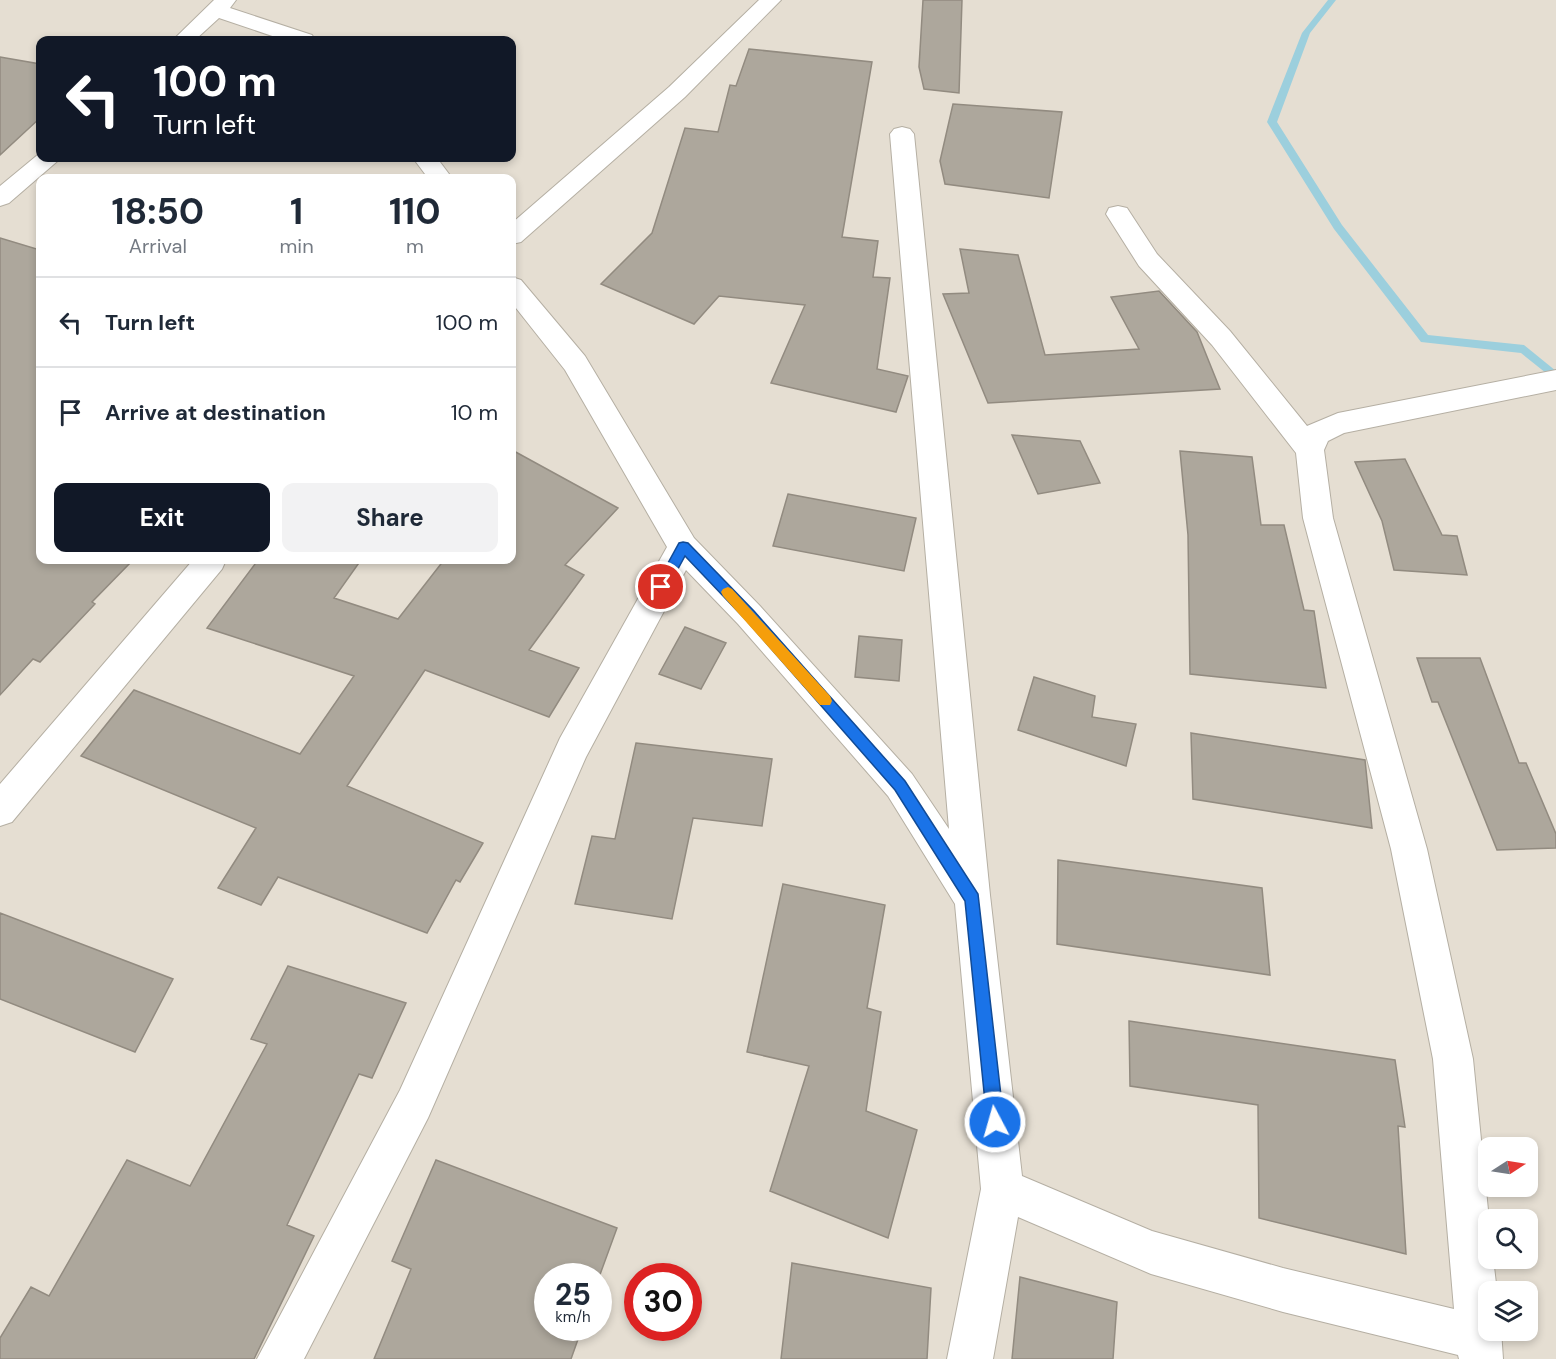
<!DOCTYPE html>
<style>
:root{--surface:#fff;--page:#f2f2f3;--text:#1f2937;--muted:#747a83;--line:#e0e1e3;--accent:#111827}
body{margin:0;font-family:"DM Sans",sans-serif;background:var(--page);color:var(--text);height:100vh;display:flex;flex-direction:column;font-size:22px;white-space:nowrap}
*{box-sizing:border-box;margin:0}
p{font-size:20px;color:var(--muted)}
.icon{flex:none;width:33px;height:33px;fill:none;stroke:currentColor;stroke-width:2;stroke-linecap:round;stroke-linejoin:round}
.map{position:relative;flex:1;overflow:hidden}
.drawer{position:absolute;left:36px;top:174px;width:480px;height:390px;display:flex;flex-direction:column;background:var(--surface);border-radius:12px;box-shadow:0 3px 9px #0003}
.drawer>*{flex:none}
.hud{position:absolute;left:36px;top:36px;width:480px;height:126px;border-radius:12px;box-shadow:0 3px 9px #0003;background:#111827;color:#fff;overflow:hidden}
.needle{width:39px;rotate:78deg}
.buttons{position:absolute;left:1478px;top:1137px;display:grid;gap:12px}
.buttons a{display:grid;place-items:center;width:60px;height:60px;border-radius:12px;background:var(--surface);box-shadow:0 3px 9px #0003;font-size:30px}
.speed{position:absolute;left:534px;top:1263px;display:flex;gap:12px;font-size:30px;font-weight:700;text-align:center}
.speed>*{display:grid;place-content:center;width:78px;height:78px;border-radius:50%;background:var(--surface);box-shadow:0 3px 9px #0003;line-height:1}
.speed small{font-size:15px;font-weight:400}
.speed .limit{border:9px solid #d22;background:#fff;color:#111}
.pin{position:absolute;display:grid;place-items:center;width:51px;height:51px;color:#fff;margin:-26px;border:3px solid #fff;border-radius:50%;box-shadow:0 2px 6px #0007}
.me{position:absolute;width:66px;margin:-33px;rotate:354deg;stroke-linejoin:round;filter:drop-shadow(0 0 4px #0008)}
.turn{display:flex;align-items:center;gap:21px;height:126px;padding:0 18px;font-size:27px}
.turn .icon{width:78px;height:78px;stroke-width:2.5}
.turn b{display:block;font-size:42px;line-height:51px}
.eta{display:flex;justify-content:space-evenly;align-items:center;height:102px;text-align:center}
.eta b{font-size:36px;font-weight:700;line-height:42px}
.action{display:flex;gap:12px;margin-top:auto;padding:12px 18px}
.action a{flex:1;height:69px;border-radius:12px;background:var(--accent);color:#fff;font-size:24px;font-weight:700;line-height:69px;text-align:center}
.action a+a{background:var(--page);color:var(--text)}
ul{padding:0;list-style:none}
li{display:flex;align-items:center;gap:18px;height:90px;padding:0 18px;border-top:2px solid var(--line)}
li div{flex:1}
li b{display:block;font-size:22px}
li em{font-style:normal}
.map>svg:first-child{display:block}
</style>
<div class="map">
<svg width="1556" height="1359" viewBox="0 0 1556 1359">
<rect width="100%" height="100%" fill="#e5ded2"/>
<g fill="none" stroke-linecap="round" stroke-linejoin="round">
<path fill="#9ccfdd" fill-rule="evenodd" d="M1328,0H1336L1310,33L1277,122L1342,225L1428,335L1524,345L1556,371V381L1521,353L1421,342L1334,229L1267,122L1302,33Z"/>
</g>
<path fill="#ada79c" stroke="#928b80" stroke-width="1.5" d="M923,0H962L959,93L924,89L919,67Z
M749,49L872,62L842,237L878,241L873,277L890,278L877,369L908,376L896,412L771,383L805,305L719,296L694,324L601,284L652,233L685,128L718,132L730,85L736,86Z
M0,57L40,64V118L0,155Z
M953,104L1062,112L1049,198L945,184L940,161Z
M0,238L40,250V560H133L92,602L95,604L40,662L33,659L0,695Z
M960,249L1018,255L1045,355L1139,349L1111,297L1159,291L1197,332L1220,389L988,403L943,294L969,293Z
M1012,435L1080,441L1100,483L1038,494Z
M512,450L618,508L565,565L584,575L529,650L579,668L549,717L425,670L347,786L483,843L460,882L456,880L427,933L278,877L261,905L218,888L256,828L81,756L134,690L300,754L354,676L207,628L258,560H361L334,598L398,619L444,560H512Z
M1180,451L1252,457L1261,525H1284L1304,610L1314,611L1326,688L1190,674L1188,535Z
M1405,459L1442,535L1457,536L1467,575L1394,570L1382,521L1355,462Z
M788,494L916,518L904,571L773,546Z
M685,627L726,643L701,689L659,674Z
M859,636L902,640L899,681L855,677Z
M1417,658H1480L1519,763H1526L1556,834V848L1497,850L1438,702H1432Z
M1034,677L1095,696L1092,717L1136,724L1126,766L1018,730Z
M1191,733L1365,760L1372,828L1193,799Z
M636,743L772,759L762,826L693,818L672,919L575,904L592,836L615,839Z
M1058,860L1262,888L1270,975L1057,944Z
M783,884L885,905L867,1008L881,1012L866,1111L917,1130L888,1238L770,1191L809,1066L747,1052Z
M0,913L173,979L135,1052L0,999Z
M288,966L406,1003L372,1078L359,1074L287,1225L314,1236L254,1359H0V1338L31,1287L49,1296L127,1160L190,1186L267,1044L251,1039Z
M1129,1021L1395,1060L1405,1127L1398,1126L1406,1254L1259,1218L1258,1105L1130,1086Z
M436,1160L617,1228L598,1280V1276H548V1328H582L571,1359H374L411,1269L392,1261Z
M792,1263L931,1288L927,1359H781Z
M1020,1277L1117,1302L1113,1359H1012Z"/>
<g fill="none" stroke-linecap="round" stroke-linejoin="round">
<g stroke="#b5afa3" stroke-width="2">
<path id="minor" d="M214,0H236L230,8L312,35L315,40H284L219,18L195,40H173Z
M759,0H781L685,97L521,242L512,244V223L669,87Z
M902,127L910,129L914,134L990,895L1022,1176L1152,1231L1283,1268L1454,1309L1433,1059L1391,849L1303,518L1296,453L1212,345L1139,266L1106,214L1109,208L1118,206L1127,208L1157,254L1230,331L1307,426L1338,413L1556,370V390L1344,433L1328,441L1324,450L1333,518L1427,849L1473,1059L1489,1220L1488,1258H1493L1497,1292H1488V1330H1501L1503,1359H1459L1458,1355L1283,1312L1151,1274L1018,1217L993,1359H947L981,1189L955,904L888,796L738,624L686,570L586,757L428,1118L304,1359H257L400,1090L560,738L667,547L565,370L512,303V277L521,280L585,356L694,538L760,606L912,774L949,829L890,134L894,129Z
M40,153V158H61L9,203L0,206V186Z
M413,158H437L452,178H428Z
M193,560H226L222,569L12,822L0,826V784Z"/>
</g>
<use href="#minor" fill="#fff" fill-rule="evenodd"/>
</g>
<path fill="#1a73e8" stroke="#114b97" stroke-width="1.5" d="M683,542L688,543L754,611L905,781L978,894L1004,1122L1001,1128L995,1130L989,1128L987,1122L965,901L895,790L745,619L685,556L666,591H657L655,587L657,583L679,543Z"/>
<path fill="#f59e0b" d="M728,587L732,589L830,696L832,701L830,705H820L723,596L721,592L723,589Z"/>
</svg>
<div class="buttons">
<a><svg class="needle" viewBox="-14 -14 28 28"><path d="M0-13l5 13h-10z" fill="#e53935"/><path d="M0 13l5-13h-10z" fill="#747a83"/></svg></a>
<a><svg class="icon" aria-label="search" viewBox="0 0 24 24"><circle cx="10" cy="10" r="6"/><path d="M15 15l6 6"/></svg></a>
<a><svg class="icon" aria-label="layers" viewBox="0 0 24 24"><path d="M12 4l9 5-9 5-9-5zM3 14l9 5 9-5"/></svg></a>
</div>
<div class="speed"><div>25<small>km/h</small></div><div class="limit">30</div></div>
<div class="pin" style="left:661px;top:587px;background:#d93025"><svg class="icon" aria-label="arrive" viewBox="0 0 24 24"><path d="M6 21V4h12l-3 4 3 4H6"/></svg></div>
<svg class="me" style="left:995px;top:1122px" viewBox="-20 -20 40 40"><circle r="17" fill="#1a73e8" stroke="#fff" stroke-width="3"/><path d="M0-11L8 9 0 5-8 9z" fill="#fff"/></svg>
<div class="hud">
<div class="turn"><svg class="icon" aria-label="left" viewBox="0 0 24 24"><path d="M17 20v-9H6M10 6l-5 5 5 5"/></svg><div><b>100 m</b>Turn left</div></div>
</div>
<section class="drawer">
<div class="eta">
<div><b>18:50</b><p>Arrival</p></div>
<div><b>1</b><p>min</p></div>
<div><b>110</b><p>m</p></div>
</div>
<ul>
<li><svg class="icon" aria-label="left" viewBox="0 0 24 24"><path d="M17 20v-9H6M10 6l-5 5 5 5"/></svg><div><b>Turn left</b></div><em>100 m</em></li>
<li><svg class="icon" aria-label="arrive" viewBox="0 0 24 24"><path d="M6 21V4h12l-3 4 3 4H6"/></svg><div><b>Arrive at destination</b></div><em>10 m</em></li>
</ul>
<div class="action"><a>Exit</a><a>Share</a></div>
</section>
</div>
